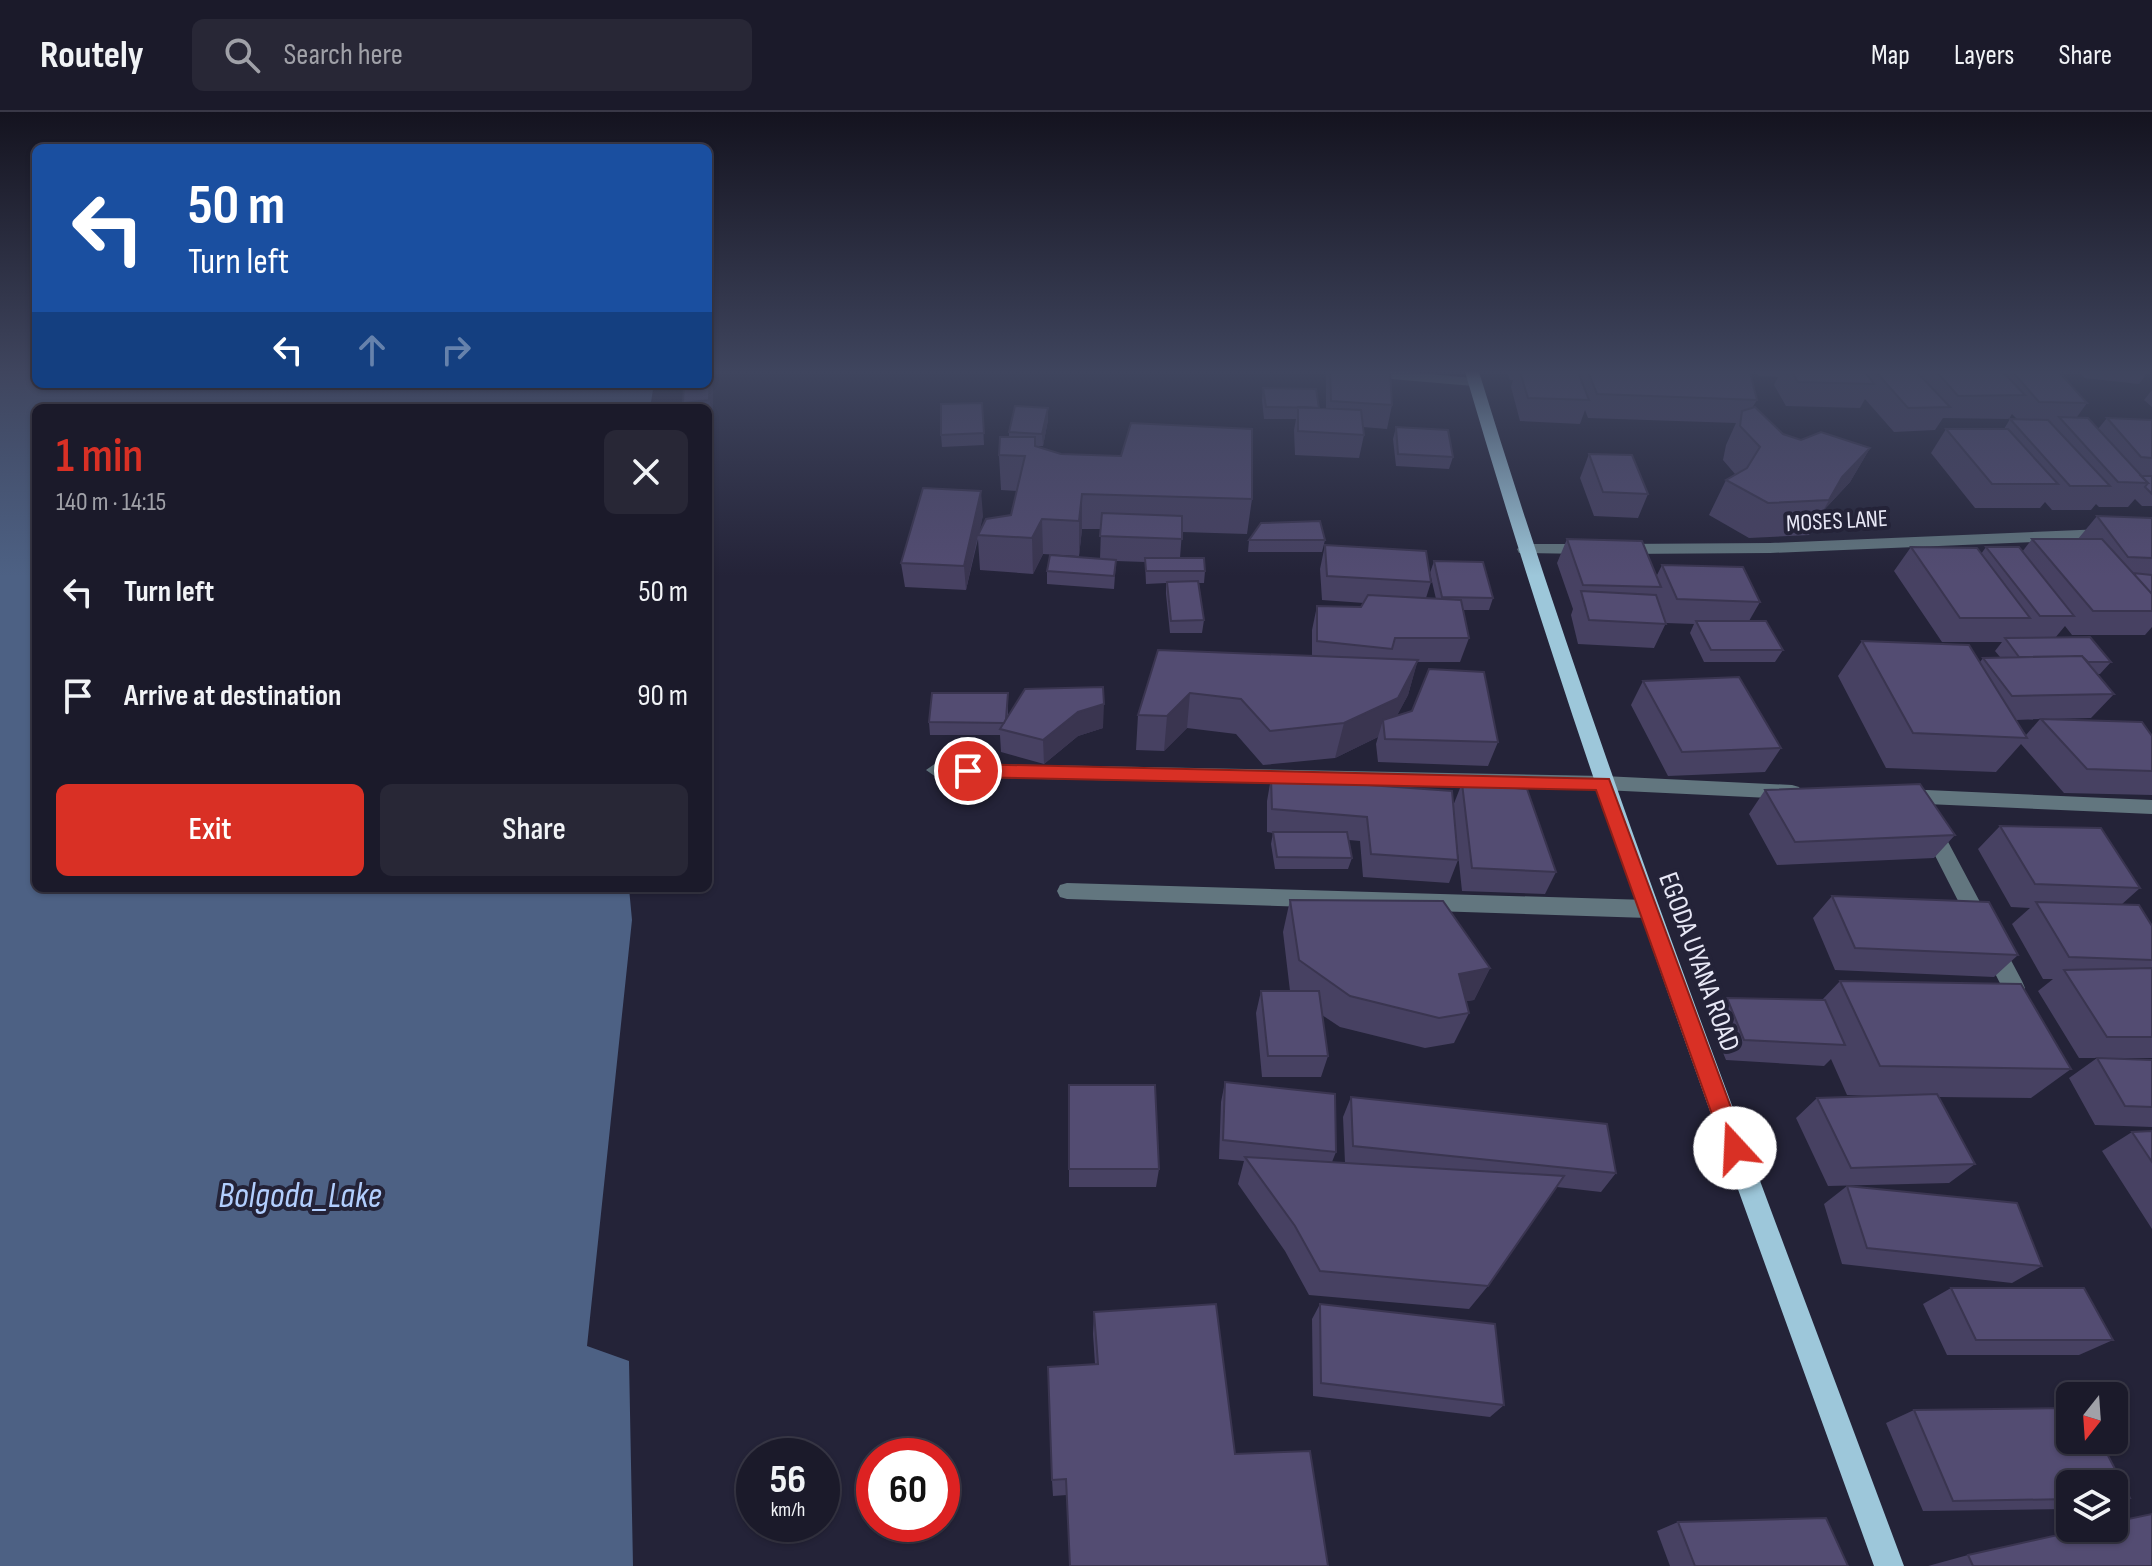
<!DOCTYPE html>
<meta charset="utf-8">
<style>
:root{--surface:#1b1a2a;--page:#282736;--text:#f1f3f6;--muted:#a0a1a8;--line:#393847;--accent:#d93025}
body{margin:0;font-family:"Sofia Sans Condensed",sans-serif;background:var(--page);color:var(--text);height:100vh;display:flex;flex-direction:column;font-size:30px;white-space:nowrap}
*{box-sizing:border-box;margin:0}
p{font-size:26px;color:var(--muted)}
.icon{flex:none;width:44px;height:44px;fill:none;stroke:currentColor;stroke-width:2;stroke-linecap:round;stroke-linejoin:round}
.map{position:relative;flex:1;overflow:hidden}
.drawer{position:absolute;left:32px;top:292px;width:680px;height:488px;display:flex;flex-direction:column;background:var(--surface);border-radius:12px;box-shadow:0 2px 6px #0004,0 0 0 2px var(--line)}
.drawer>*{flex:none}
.guide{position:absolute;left:32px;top:32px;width:680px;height:244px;border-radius:12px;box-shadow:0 2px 6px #0004,0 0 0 2px var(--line);background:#1a4fa0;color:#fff;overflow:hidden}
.needle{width:52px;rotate:197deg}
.fabs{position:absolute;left:2056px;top:1270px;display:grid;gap:16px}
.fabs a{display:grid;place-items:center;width:72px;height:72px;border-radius:12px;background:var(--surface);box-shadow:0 2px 6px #0004,0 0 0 2px var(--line);font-size:40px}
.speed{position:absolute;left:736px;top:1326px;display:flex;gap:16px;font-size:40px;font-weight:700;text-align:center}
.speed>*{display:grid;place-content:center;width:104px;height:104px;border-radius:50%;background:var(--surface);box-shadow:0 2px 6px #0004,0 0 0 2px var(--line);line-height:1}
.speed small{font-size:20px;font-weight:400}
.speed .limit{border:12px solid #d22;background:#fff;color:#111}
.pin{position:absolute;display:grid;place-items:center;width:68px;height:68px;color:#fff;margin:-34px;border:4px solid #fff;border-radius:50%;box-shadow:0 2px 8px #0007}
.me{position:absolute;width:88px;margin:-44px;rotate:340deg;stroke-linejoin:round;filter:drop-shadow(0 0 6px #0008)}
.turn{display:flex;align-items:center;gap:28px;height:168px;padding:0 24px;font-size:36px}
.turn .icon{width:104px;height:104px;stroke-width:2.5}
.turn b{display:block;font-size:56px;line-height:68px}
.lanes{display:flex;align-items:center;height:76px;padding:0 24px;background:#0003;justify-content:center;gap:40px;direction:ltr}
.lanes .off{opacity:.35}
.round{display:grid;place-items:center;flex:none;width:84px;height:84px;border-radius:12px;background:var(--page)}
.headline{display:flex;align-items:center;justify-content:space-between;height:136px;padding:0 24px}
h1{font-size:48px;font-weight:600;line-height:60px;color:var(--accent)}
.primary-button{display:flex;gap:16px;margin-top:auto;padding:16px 24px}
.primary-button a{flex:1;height:92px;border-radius:12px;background:var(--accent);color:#fff;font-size:32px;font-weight:600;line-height:92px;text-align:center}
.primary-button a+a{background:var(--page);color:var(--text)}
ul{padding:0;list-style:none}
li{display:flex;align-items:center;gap:24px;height:104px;padding:0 24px}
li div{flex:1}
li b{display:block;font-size:30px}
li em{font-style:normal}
header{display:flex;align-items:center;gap:48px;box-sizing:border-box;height:112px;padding:0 40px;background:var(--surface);border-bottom:2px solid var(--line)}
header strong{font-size:38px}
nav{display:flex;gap:44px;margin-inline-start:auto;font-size:28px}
.search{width:560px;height:72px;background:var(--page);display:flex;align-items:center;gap:20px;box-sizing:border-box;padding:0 28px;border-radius:12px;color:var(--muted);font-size:30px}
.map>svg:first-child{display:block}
</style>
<header>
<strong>Routely</strong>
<div class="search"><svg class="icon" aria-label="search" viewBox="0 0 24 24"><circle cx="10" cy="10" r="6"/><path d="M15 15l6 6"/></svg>Search here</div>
<nav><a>Map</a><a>Layers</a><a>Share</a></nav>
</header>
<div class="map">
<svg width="2152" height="1454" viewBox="0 0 2152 1454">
<rect width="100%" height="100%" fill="#242338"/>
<path fill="#4d6184" d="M0,260H36V272H654L650,296H36V776H629L632,808L587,1234L629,1249L633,1454H0Z"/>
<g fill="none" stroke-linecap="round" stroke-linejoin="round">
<path fill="#62767f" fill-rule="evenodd" d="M1349,260H1407L1473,266L1480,270L1473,274L1356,264Z
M2152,415V425L1770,441L1620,442L1612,437L1620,432L1770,431Z
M1525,432H1588L1596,437L1588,442L1519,441L1517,437Z
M936,651L1603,664L1792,673L1799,675L1802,680L1799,685L1792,687L1603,678L936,665L926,658Z
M1904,677L2152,688V702L1904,691L1897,689L1894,684L1897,679Z
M1931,708L1938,711L2022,869L2025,876L2022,883L2014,885L2006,883L1921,716L1924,711Z
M1067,771L1648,788L1655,791L1658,797L1655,803L1648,806L1067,787L1060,785L1057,779L1060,773Z"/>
<path fill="#9dc7da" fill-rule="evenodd" d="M1465,260H1479C1603,664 1757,1058 1904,1454H1874C1732,1058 1583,664 1465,260Z"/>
</g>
<path fill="#474162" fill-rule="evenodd" d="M1326,260H1390L1392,293L1387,317L1363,315L1364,323L1359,346L1295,343L1294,318L1296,307H1264L1262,288L1263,276L1319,296H1326Z
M1507,260H1750L1757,288L1752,296L1783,322L1801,328L1870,336L1850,370L1823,399L1809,423L1749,426L1709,403L1726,368L1735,362L1723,348L1726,333L1736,311L1588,306L1585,298L1580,312L1520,309L1511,275L1513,268H1510Z
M1756,260H2059L2087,291L2077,305L2098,317L2107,306L2152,308V394H2142L2135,387L2128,395H2099L2096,392L2091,398H2052L2045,390L2040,396H1975L1931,341L1946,317H2004L2010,307H2017L2012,302L2009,307L1943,306L1935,318L1894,320L1865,287L1860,296L1786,294L1774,273L1778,265L1758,264Z
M2081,260H2148L2139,272L2084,266Z
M713,276V300L708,301V296H685L683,291Z
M2152,278V295L2144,288Z
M982,291L984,333L942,335L941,323Z
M1048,308L1043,334H1035L1061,342L1252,387L1247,422L1182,420L1180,446L1205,459L1204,471H1199L1204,508L1202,521H1170L1166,482V471L1146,472L1145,450L1116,449L1114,477L1047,472V459L1100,447L1101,417H1082L1079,444L1043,442L1033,462L980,458L978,427L966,478L905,475L901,451L983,403L979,420L1011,403L1017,379L1001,378L999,343L1009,325V320Z
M1396,315L1453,345L1449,357L1396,354L1393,327Z
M1589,342L1648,382L1638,406L1594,404L1580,366Z
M2097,404L2152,406V515L2145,523H2072L2065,514L2055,526L2111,550L2100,562H2097L2114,582L2091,606L2051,607L2152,624V683L2064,681L2021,632L1996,660L1886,656L1838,564L1862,529L1980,550L1983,546L2000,545L1995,539L2002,530H1942L1894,459L1911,435L1981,442L1986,435L2022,440L2032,427H2078ZM2040,607L2026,623L2016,608Z
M1567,427L1656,465L1662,453L1760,490L1749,509L1783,538L1775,550H1704L1690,521L1694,512L1666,511L1654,536L1578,532L1571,503L1573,497L1557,451Z
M1249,428H1325L1322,440H1248Z
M1325,433L1431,470L1426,486L1436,487L1430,461L1434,449L1493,486L1489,498H1463L1469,526L1460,550H1417L1408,583L1397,603L1498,630L1488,654L1378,650L1376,632L1378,625L1335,646L1263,653L1236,622L1187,616L1164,639L1136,638L1138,603L1158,538L1312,544V518L1317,494L1361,495L1364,491L1322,488L1320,457Z
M1643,569L1781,636L1765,660L1668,664L1631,593Z
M1008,593V604L1103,616L1078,624L1044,652L1001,640L1000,623H930L929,610Z
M1271,666L1452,679L1458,748L1449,771L1363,765L1360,729L1349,728L1352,746L1348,757H1275L1271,732L1273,721L1267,720V689Z
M1462,671L1556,760L1545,782L1462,779L1453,694Z
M1765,678L1955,723L1934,746L1777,753L1749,702Z
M2000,714L2140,776L2121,793L2152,814V946H2079L2038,879L2053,867H2043L2012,812L2030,796L2011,795L1978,737Z
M1832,784L2018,843L1994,865L1835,858L1813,806Z
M1290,788L1490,856L1474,888L1466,889L1469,901L1454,931L1425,936L1340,915L1322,903L1328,944L1321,965H1262L1256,901L1261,879H1290L1283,820Z
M1840,869L2071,957L2031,986L1939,985L1975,1052L1949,1071L1828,1074L1796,1006L1817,986L1872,984L1847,983L1831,947L1824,954L1726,948L1709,907L1727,886L1822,888Z
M2097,946L2152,948V1015L2095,1013L2069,966Z
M1225,970L1336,1040L1332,1050L1345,1051L1343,1005L1351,985L1616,1061L1601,1080L1557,1075L1488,1174L1469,1197L1309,1183L1285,1139L1238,1072L1244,1049L1219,1047L1221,990Z
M1069,973L1159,1057L1156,1075H1069Z
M2152,1019V1117L2102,1039L2132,1020Z
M1847,1074L2042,1154L2012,1171L1842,1152L1824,1092Z
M1951,1176L2113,1228L2079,1243H1947L1923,1192Z
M1216,1192L1067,1383L1053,1384L1052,1368L1095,1252L1093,1222L1094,1200Z
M1320,1192L1504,1293L1490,1305L1313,1284L1312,1207Z
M2070,1296V1328H2100L2130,1386L2114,1391V1372H2070V1397L1923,1399L1886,1311L1914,1298Z
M1678,1410L1848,1454H1670L1657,1419Z
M1968,1443L2152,1454H1928Z"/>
<path fill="#3a3550" d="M710,264L713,276V300L709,288Z
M1048,296V308L1043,334L1042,322Z
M1870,336L1850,370L1823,399L1842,365Z
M981,379L983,403L979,423H978L966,478L964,454Z
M1082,382V417L1079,444V409Z
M1042,407L1043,442L1033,462L1032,426Z
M1418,548L1408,583L1388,621L1383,608L1378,625L1335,646L1344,611Z
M1190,581L1187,616L1164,639L1167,604Z
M1104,592L1103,616L1078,624L1044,652L1043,628L1078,600Z
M1490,856L1474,888L1444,893L1459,862Z"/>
<path fill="#534c72" stroke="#3a3550" stroke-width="2" d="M1330,260H1390L1392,293L1331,289Z
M1520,260H1578L1589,288L1528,286Z
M1588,260H1750L1757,288L1597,282Z
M1792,260H1865L1874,272L1798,270Z
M1876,260H1917L1950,295L1908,296Z
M1937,260H2003L2025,283L1958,284Z
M2013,260H2059L2087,291L2039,290Z
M708,264H710L709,288L683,291L684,272H708Z
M1263,276L1316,277L1319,296L1266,295Z
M982,291L984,321L941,323V292Z
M1015,294L1048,296L1042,322L1009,320Z
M1298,295L1361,298L1364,323L1298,319Z
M1755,295L1783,322L1801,328L1821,320L1870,336L1842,365L1829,388L1768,391L1726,368L1747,356L1760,335L1740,314L1742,299Z
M2059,305L2088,306L2148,371L2118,370Z
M2107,306L2152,308V346L2141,345Z
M2010,307L2048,308L2110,374H2070Z
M1131,311L1252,317V387L1082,382L1079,409L1042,407L1032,426L978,423L986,407L1011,403L1025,344L999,343L1000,325H1035V334L1061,342L1121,344Z
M1396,315L1448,318L1453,345L1398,342Z
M1946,317H2008L2058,372H1992Z
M1589,342L1632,343L1648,382L1603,380Z
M2141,364H2152V382L2145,375L2148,371Z
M923,376L981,379L964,454L901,451Z
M1102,401L1182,404V427L1100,424Z
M2097,404L2152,406V446L2128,445Z
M1320,409L1325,428H1249L1261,411Z
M1567,427L1642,429L1661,475L1583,473Z
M2032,427H2102L2152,482V499H2093Z
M1325,433L1426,439L1431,470L1327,464Z
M1911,435L1977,436L2030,506H1960Z
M1986,435H2019L2074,504H2040Z
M1050,443L1116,448L1114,464L1047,459Z
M1145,446H1204L1205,459H1146Z
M1434,449L1483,450L1493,486L1442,485Z
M1662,453L1743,455L1760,490L1677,487Z
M2133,461L2152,463V482Z
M1198,469L1204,508L1171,509L1167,470Z
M1581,479L1656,483L1666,512L1589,508Z
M1368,483L1461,488L1469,526H1395L1392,537L1317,529V494L1361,495Z
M1696,509H1766L1783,538H1711Z
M2090,525L2111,550H2088L2082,544L2019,545L2005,526Z
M1862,529L1969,533L2027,626L1913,621Z
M1158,538L1418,548L1398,586L1344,611L1270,619L1241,587L1190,581L1167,604L1138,603Z
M2082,544L2114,582L2012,584L1983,546Z
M1429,557L1484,560L1498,630L1385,627L1383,608L1412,599Z
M1739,565L1781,636L1682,640L1643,569Z
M1103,575L1104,592L1078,600L1043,628L1000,617L1025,577Z
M932,581H1008L1006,607L1004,611L929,610Z
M2041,607L2142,610L2152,624V659L2087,657Z
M1271,666L1452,679L1458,748L1371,742L1367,705L1272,697Z
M1462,671L1527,677L1556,760L1472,756Z
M1920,672L1955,723L1795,730L1765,678Z
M2000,714L2101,716L2140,776L2035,772Z
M1273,720H1347L1352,746L1277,745Z
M1832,784L1989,790L2018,843L1855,836Z
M1290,788L1443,789L1490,856L1459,862L1469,901L1439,906L1350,884L1299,848Z
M2036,790L2139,793L2152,814V848L2069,845Z
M2152,856V925H2107L2064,858Z
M1840,869L2021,872L2071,957L1880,954Z
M1261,879H1319L1328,944H1268Z
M1727,886L1825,888L1845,933L1744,928Z
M2097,946L2152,948V995L2125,994Z
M1225,970L1335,982L1336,1040L1223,1028Z
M1069,973H1155L1159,1057H1069Z
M1937,982L1975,1052L1851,1056L1817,986Z
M1351,985L1607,1012L1616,1061L1353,1034Z
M2152,1019V1050L2132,1020Z
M1245,1045L1564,1064L1488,1174L1320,1159L1295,1114Z
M1847,1074L2017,1091L2042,1154L1867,1136Z
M1951,1176H2084L2113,1228H1976Z
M1216,1192L1235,1342L1310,1339L1328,1454H1070L1066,1367L1052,1368L1048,1255L1098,1252L1094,1200Z
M1320,1192L1495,1212L1504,1293L1321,1271Z
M2070,1296V1328H2100L2130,1386H2114V1372H2070V1387L1953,1389L1914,1298Z
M2152,1402V1454H1973L1968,1443L2089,1416H2114V1410Z
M1826,1406L1848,1454H1695L1678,1410Z"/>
<linearGradient id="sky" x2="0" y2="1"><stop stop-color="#14131f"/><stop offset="0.56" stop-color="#3f455e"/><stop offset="1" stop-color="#3f455e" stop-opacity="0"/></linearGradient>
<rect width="2152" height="464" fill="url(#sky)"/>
<path fill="#d93025" stroke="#8d1f18" stroke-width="2" d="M968,652L1609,667L1746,1036L1743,1043L1735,1046L1728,1043L1724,1036L1596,678L968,665L959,659Z"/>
<g text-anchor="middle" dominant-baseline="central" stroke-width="8" stroke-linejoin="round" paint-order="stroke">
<g font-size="24" fill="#e8e8f6" stroke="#242338">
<text transform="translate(1837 409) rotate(-3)">MOSES LANE</text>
</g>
<g font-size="28" fill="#e8e8f6" stroke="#242338">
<text transform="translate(1699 850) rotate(70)">EGODA UYANA ROAD</text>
</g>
<g font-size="36" font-style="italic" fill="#b2cefd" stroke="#242338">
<text x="300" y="1084">Bolgoda_Lake</text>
</g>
</g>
</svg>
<div class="fabs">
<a><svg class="needle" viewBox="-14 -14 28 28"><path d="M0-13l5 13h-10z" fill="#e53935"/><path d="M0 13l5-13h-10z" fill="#a0a1a8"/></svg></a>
<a><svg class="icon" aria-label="layers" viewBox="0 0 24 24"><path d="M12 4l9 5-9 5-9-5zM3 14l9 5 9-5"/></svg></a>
</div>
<div class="speed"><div>56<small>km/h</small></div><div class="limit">60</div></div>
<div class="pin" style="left:968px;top:659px;background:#d93025"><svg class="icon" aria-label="arrive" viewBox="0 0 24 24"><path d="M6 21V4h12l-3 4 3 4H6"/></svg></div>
<svg class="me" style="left:1735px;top:1036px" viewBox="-20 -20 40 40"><circle r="19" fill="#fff"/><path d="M0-13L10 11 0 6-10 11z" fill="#d93025"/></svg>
<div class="guide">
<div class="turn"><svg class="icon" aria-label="left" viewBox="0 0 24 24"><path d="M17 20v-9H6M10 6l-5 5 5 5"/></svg><div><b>50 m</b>Turn left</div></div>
<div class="lanes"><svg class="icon" aria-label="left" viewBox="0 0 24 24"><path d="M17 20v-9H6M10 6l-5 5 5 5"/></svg><svg class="icon off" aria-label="ahead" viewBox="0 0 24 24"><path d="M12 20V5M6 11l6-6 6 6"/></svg><svg class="icon off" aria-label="right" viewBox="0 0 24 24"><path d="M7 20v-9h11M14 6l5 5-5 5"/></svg></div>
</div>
<section class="drawer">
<div class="headline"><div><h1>1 min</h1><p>140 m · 14:15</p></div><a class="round"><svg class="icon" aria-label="close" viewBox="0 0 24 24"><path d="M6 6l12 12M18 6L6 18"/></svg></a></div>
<ul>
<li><svg class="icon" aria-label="left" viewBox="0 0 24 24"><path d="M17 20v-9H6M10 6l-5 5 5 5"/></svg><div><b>Turn left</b></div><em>50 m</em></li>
<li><svg class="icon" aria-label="arrive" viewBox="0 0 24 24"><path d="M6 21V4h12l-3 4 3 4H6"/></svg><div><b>Arrive at destination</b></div><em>90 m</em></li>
</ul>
<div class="primary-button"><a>Exit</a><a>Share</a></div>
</section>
</div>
